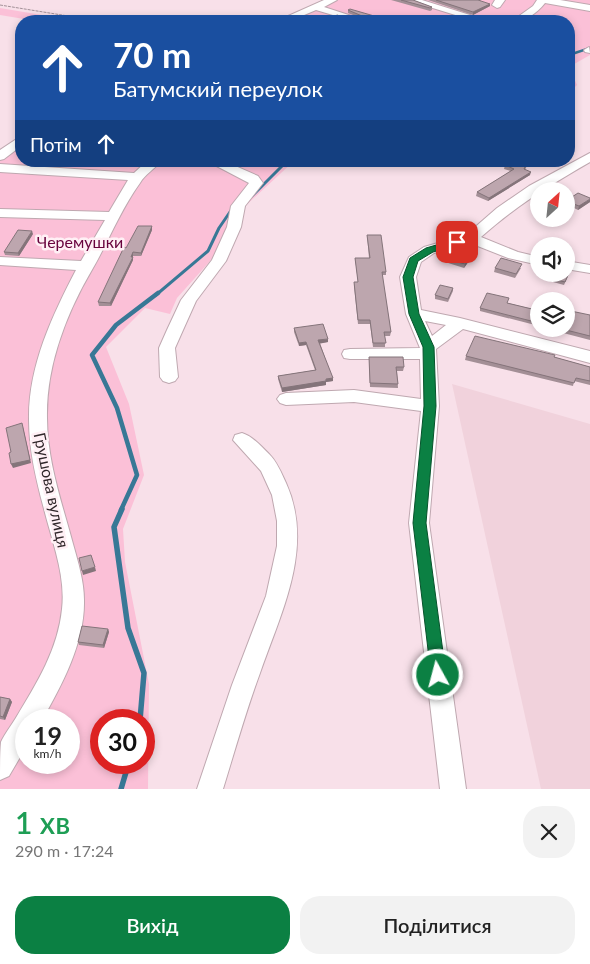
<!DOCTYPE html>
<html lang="uk">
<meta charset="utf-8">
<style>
:root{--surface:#fff;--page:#f2f2f2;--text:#222;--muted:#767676;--accent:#0b8043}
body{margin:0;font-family:Lato,sans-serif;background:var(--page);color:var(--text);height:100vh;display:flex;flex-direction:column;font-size:19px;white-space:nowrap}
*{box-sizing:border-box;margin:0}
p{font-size:16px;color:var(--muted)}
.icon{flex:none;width:28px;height:28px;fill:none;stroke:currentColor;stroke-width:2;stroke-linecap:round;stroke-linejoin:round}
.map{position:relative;height:789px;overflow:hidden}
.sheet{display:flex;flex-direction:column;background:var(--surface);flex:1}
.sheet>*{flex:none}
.guide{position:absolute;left:15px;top:15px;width:560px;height:152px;border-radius:20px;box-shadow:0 2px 8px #0003;background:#1a4fa0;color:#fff;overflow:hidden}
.needle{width:32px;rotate:27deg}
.fabs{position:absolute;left:530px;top:182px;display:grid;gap:10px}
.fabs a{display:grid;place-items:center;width:45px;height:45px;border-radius:50%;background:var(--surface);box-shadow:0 2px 8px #0003;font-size:25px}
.speed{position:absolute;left:15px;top:709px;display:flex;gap:10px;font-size:25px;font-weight:700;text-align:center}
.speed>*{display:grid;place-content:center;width:65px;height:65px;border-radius:50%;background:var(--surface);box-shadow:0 2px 8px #0003;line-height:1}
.speed small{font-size:12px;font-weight:400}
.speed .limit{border:8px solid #d22;background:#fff;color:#111}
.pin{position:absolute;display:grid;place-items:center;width:42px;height:42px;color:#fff;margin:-21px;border-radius:10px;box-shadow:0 2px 8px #0006}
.me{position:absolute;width:55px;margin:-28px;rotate:353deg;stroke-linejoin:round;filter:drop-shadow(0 0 4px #0008)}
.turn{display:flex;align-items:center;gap:18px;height:105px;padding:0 15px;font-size:22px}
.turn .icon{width:65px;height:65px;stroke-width:2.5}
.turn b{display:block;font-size:35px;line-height:42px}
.then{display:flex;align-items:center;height:48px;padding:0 15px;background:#0003;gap:10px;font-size:19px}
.round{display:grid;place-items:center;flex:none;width:52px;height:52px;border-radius:20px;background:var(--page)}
.headline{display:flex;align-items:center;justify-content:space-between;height:85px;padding:0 15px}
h1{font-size:30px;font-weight:600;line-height:38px;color:#1e9e55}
.button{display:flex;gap:10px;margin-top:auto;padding:10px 15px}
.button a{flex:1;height:58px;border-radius:20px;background:var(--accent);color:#fff;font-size:20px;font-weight:600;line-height:58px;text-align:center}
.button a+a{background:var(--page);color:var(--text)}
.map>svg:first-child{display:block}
</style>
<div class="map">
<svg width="590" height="789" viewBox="0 0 590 789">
<rect width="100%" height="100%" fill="#f8e0e9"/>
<path fill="#f1d2dc" d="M452,384L590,424V789H541Z"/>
<path fill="#fbc0d7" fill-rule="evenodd" d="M336,0H590V55L569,67L577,85L569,93V21H286Z
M0,8L78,21H36L0,15Z
M21,143V161H294L242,209L220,250L177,298L170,314L145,308L106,347L129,404L144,475L123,529L125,562L149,684L148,789H0V159ZM26,720H69V762H26ZM101,720H144V762H101Z"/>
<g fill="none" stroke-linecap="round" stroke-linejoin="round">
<path stroke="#387896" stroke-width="2.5" d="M569,55L590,48"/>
<path stroke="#387896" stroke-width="3" d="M252,196L287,161
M156,295L208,251L219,228L232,209"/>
<path stroke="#387896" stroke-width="4.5" d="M121,510L137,475L117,408L92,355L116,325L158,293"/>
<path stroke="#387896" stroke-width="5.5" d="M122,509L114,527L128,628L144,673L140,720
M121,789L129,762"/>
<g stroke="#bfa8b0" stroke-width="2">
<path id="minor" d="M324,0H337L324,7L367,21H353L316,10L290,21H277Z
M407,0H422L470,15L465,18Z
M495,0H505L500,7L497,8L492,5Z
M537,0H560L590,5V11L545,3C536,14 526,21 512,21L533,6Z
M589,47L590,53L585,52L584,50Z
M21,136V146L4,159L0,160V150Z
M590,153V162C550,185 516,206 481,237L518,252L539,257V265L508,258L470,243L434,253L421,262L416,277L421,310L460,318L590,351V363L463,329L436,349L439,406L429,523L466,789H440L409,523L421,411L354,402L286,405L280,403L277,399L280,395L286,393L354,390L421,399L420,359H350L344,358L342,354L344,350L350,349L420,348L406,314L400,277L409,257L424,247L466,235L497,208L529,186ZM425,321L446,325L432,336Z
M147,161H161C155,169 145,174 140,183C121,209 108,242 93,268C67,312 46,365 47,418C47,461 62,503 73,544C78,562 84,581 84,600C85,642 62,685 42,720H26V747L9,776L0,780C0,769 0,752 1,742C5,733 12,725 17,716C37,683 58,649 62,609C66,576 52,541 44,509C36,480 29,450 29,420C28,367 52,316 76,270L0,265V257L81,261L105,220L0,217V209L109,212L128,180L0,172V164L134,173Z
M207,161H224L258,176L263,183L245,206L241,227L226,261L196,301L183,330L175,348L178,377L175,381L169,383L163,381L160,377L159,348L167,330L181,300L212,260L227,227L231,206L249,183Z
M566,261L590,265V273L566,269Z
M242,433C252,436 261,446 269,454C277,462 281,472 286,483C315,547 281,612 260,673C246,711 235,750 223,789H197L232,685L266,596L277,546V521L272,495L261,471L233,440L235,435Z"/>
</g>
<path stroke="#a39198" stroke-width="1" stroke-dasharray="3 1" stroke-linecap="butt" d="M0,5L99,21
M263,21L271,18"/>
<use href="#minor" fill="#fff" fill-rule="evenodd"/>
</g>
<path fill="#a38f96" d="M391,0H413L432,7V10L430,11Z
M428,0H481L480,1L490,6L473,15Z
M348,10L388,21H339L333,20L334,17L353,20L363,19L348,13Z
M512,161H529L525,170L530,175L488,201L476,196L477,192L511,171L504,169L505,165Z
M566,201L590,202L578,210L566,204Z
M152,226V230L141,256H133V260L111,306H99L98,302L126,248Z
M33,234L19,256L5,255L4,252Z
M367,235L386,272V275H382L391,332L390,336H385V347H373L370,324H358L354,286V282H358L355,258H369Z
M471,258L464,268L445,262L446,259Z
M495,268H521L515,278L494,272Z
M570,271L564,285L542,279V276Z
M453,288V291L448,302L435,299V295Z
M508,303L532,309L539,305V326L480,311V308Z
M590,315V340L548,329H566Z
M294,328L328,342L320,343L333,381L326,382V385L282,392L278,379V376L315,370L306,345L299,346L294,332Z
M466,356L554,357L590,367V385L574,381L573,386L465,360Z
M369,357L404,367L403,371H397L398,388L370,387Z
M108,629L109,632L104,648L79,645L78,642Z
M0,697L10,699L12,702L5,720L0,719Z"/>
<path fill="#84747a" d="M490,4V6L473,15V12Z
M531,172L530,175L488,201L489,198Z
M590,199V202L578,210L579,206Z
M152,226V230L141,256V253Z
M32,231L33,234L19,256L18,253Z
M133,252V260L111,306L110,303Z
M471,254V258L464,268L465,264Z
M328,339V342L318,344V340Z
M306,342V345L299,346V343Z
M333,378V381L326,382V385L282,392V388Z
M23,427L31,463L13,468L11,464Z
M95,567L96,571L83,575L82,571Z
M108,629L109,632L104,648L103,645Z
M10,699L12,702L5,720L3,717Z"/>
<path fill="#bda6ae" stroke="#84747a" d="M401,0H413L432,7L430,8Z
M436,0H478L490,4L473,12Z
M350,9L388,20L386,21H347L334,17L337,15L353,20L369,19L348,10Z
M512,161H528L524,169L531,172L489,198L477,192L514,169L505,165Z
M578,193L590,198V199L579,206L566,201Z
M138,226H152L141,253L133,252L131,257H133L110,303L98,302L124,247L126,248Z
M18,230L32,231L18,253L4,252Z
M367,235H381L386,272H382L391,332H384L386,343H373L370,320H358L354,282H358L355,258H370Z
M452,249L471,254L465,264L446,259Z
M501,258L522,264L516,274L495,268Z
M566,270L570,271L565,282L542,276L544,274H566Z
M440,285L453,288L448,299L435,295Z
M487,293L509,298L507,303L532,309L534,303L539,305V323L480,308Z
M566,310L590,315V336L562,329H566Z
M323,324L328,339L318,340L333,378L326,379V381L282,388L278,376L316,370L306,342L299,343L294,328Z
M475,336L555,355L554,357L590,367V381L576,378L574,383L466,356Z
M369,357H403L404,367H396L398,384L370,383Z
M22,423L30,460L11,464L9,453L11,452L6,428Z
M91,555L95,567L82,571L79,558Z
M82,626L108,629L103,645L78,642Z
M0,697L10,699L3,717L0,716Z"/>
<path fill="#0b8043" stroke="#07532c" d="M457,239L461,240V244L433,252L418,261L413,277L419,314L434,347L436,406L426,523L446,675L444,680L438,682L433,680L431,675L413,523L424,406L423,347L409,314L403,277L410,258L426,248Z"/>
<g text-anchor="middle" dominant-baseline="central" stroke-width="5" stroke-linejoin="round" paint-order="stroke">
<g font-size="16" fill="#68033d" stroke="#fff0f5">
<text x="80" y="241">Черемушки</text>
</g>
<g font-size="16" fill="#30272a" stroke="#fff0f5">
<text transform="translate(52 490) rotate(78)">Грушова вулиця</text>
</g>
</g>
</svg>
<div class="fabs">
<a><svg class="needle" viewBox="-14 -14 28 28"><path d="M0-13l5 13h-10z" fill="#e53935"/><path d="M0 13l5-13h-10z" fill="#767676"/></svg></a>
<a><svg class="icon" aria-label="sound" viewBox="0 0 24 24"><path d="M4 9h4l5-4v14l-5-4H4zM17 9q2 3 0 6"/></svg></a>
<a><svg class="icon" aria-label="layers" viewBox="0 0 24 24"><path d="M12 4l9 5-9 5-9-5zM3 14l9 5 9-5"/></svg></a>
</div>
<div class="speed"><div>19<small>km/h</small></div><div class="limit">30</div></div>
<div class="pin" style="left:457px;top:242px;background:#d93025"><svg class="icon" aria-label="arrive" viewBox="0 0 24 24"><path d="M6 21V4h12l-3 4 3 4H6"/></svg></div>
<svg class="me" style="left:438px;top:675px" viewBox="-20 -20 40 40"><circle r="17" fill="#0b8043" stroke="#fff" stroke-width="3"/><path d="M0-11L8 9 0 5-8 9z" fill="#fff"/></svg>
<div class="guide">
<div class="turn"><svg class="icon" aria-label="ahead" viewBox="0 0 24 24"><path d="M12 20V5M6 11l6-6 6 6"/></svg><div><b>70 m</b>Батумский переулок</div></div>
<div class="then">Потім<svg class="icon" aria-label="ahead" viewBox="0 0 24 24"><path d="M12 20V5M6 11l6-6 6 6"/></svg></div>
</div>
</div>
<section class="sheet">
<div class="headline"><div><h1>1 хв</h1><p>290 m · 17:24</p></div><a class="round"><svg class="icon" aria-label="close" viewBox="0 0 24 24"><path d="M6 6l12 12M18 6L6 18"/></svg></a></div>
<div class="button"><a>Вихід</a><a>Поділитися</a></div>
</section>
